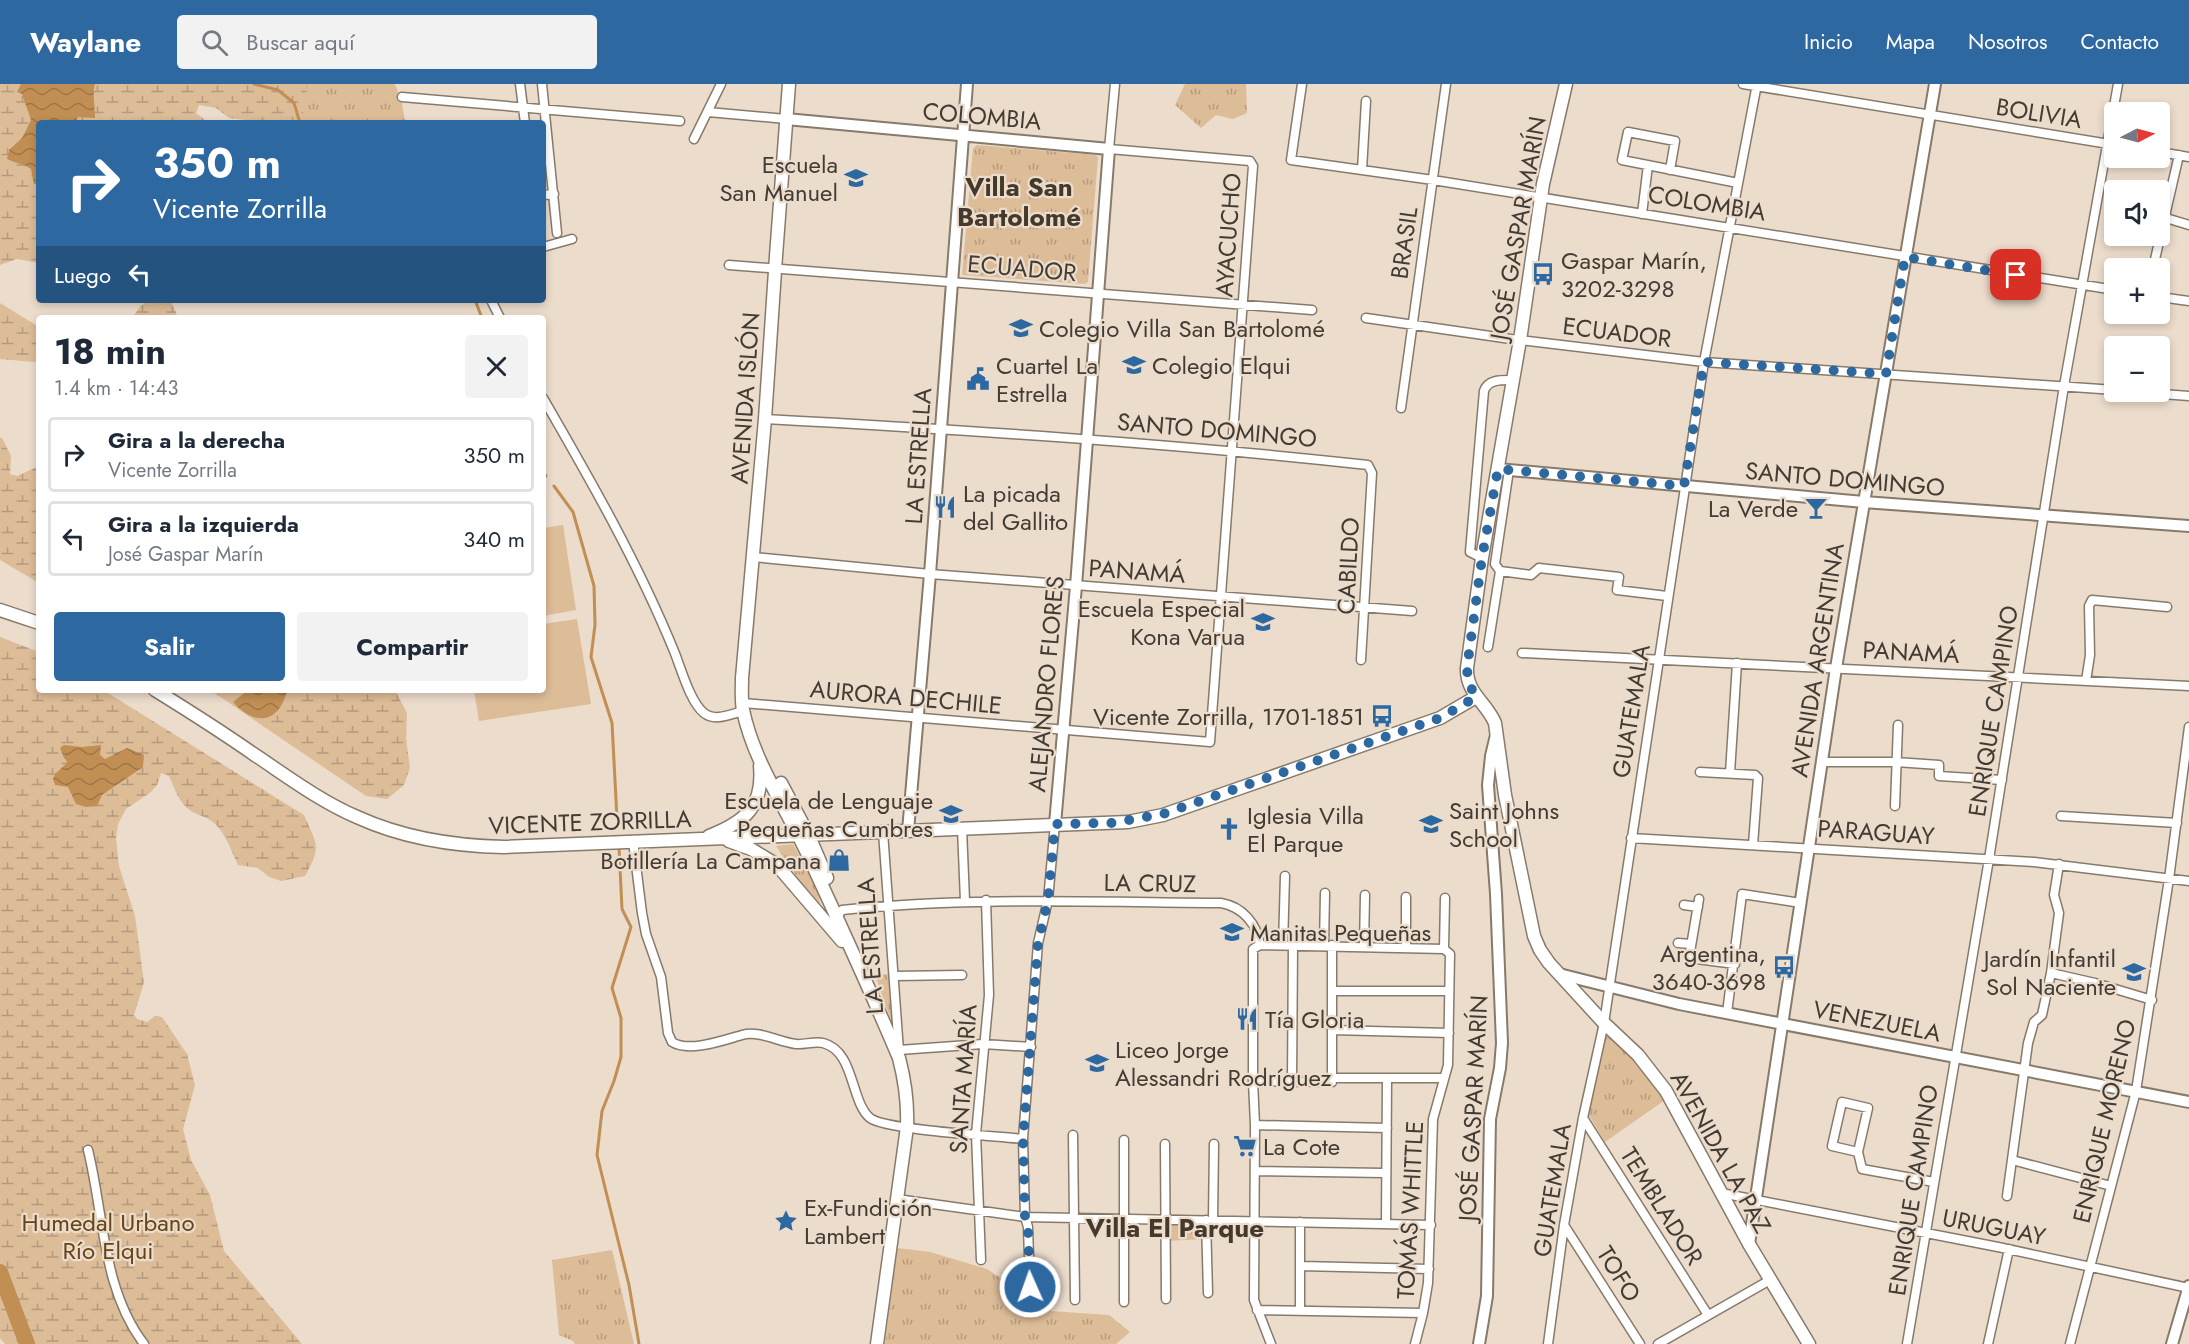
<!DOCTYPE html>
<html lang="es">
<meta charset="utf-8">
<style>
:root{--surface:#fff;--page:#f2f2f3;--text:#1f2937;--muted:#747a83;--line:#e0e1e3;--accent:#2d68a0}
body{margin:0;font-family:Jost,sans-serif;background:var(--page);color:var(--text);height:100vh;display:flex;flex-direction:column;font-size:22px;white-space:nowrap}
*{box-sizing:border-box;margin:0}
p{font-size:20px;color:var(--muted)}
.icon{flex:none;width:33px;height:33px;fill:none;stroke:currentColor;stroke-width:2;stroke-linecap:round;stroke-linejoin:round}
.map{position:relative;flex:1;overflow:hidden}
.side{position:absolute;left:36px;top:231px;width:510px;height:378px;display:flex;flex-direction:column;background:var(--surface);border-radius:6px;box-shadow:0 3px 9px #0003}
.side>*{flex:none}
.guide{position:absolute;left:36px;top:36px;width:510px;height:183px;border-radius:6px;box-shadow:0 3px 9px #0003;background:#2d68a0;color:#fff;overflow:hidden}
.needle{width:39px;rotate:84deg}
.controls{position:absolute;left:2104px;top:18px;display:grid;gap:12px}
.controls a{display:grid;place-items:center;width:66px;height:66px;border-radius:6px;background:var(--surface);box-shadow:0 3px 9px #0003;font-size:30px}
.pin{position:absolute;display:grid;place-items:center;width:51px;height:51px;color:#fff;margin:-26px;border-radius:12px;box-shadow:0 3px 9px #0006}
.me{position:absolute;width:66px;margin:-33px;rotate:358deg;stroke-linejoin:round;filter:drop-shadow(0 0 4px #0008)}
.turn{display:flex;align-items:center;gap:21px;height:126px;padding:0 18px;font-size:27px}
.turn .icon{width:78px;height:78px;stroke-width:2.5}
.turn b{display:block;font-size:42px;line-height:51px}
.then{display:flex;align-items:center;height:57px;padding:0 18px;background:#0003;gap:12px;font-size:22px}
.round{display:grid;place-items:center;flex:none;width:63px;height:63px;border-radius:6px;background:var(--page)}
.overview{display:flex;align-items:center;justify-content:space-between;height:102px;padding:0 18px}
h1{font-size:36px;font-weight:700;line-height:45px}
.cta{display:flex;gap:12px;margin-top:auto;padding:12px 18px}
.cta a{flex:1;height:69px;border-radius:6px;background:var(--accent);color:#fff;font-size:24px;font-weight:700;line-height:69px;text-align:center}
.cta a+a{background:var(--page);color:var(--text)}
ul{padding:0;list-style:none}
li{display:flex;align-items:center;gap:18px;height:75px;margin:0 12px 9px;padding:0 6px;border:3px solid var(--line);border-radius:6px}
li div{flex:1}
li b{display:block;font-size:22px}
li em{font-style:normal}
header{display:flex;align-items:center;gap:36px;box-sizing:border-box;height:84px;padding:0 30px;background:var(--accent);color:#fff}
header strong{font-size:28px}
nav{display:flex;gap:33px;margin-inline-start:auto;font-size:21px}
.search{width:420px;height:54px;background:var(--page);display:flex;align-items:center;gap:15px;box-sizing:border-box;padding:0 21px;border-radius:6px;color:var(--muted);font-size:22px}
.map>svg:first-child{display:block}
</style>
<header>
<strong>Waylane</strong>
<div class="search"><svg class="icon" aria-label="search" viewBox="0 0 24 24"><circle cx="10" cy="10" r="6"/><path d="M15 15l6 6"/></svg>Buscar aquí</div>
<nav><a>Inicio</a><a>Mapa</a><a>Nosotros</a><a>Contacto</a></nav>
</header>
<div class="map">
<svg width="2189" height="1260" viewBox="0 0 2189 1260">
<defs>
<pattern id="grass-tufts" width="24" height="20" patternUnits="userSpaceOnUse" patternTransform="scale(1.5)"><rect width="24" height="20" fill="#ddbc98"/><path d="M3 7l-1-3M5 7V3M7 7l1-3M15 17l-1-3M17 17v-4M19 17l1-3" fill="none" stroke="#b59a7d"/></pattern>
<pattern id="wetland-marsh" width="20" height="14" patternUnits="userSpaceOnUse" patternTransform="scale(1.5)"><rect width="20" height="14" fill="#ddbc98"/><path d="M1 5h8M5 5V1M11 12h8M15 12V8" fill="none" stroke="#b59a7d"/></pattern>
<pattern id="water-waves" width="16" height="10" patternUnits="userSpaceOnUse" patternTransform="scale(1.5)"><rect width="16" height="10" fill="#c18f54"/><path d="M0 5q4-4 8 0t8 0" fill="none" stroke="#9e7646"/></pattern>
</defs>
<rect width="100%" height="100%" fill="#ecdccc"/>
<path fill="url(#grass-tufts)" d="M267,0H395L402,19L405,38L308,39Z
M1185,0H1246L1247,29L1233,35L1216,31L1201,44L1175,21Z
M977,61L1095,71L1098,73L1088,198L1085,200L962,191L973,64Z
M793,760C802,778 821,802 820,823L809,812L776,762Z
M891,890L892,939L875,891Z
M1605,945L1648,987L1665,1016L1605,1058L1589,1031Z
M1164,1135L1206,1136V1155L1165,1157Z
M897,1164L930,1168L987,1185L1051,1227L1109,1231L1130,1248L1116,1260H885Z
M612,1166L634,1260H575L573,1257L559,1251L552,1176Z"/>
<path fill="url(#wetland-marsh)" d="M0,0H308L306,11L298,18L308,39H271L229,34L216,24L199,21L196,29L205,36L203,39H39V179L17,175L0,181Z
M153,216H170L176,228L177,234H132L141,221Z
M0,219L39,243V274L35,278L0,275Z
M0,354H2L11,372L10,390L17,392L39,382V499L0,476Z
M0,553L39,568V606H103L304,731C317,761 322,762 305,792L281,797L269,793L258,784L238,781C232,768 227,754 218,743C210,733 201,733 191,727C178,718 175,705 169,692L161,689L157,701L151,708L126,725L118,740L116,754L119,782L135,832L144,898L134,931L137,935L147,938L155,932L162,933L187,970L195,1001L183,1045L191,1076L210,1111L224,1167L302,1260H5L0,1254Z
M210,606H395L407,629L406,654L410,684L404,701L387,715L366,712Z"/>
<path fill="#ddbc98" d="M1059,84L1080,86L1077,124L1055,122Z
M563,441L576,526L543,532V444Z
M577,535L591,620L479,637L474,606H543V540Z"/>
<path fill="url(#water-waves)" d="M21,0H95C92,10 95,23 95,34L78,33L75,39H39V100H34L31,85C23,79 16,80 7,75L9,66L22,54L31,36L22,10L17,8Z
M248,606H288C285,613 282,623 276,628C262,642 243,630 233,618Z
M64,661L82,663L101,661L100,671L105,675L127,664L144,671L143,683L102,711L97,722L86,723L76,720L68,703L55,701L53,695L55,690L68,678L64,674L60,664Z"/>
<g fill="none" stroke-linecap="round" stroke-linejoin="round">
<path stroke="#c18f54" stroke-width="3" d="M254,0L278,6L294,19L300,39
M475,216L482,234
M543,388L546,392
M554,402L573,428L594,502L595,541L591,573L612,639L617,735
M619,763L622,825L631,843L612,904L621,934V973L614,997L602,1027L597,1071L629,1201L639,1260"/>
<path stroke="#c18f54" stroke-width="16" d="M0,1188L27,1260"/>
<g stroke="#887a6b" stroke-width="11">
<path id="minor" d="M520,0L525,39
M542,0L557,149
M1302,0L1291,76L1433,96L2115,206
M1743,0L2115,61
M402,13L680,37
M708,28L786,35
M694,55L721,0
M2160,68L2189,73
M1362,86L1366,17
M1670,86L1675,57L1628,48L1622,76L1738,99
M543,111L554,110
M1642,130L1648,81
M2166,134L2189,141
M543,163L572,155
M729,181L1312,226
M2153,184L2179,71
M2160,213L2189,217
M491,216L500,234
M1366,234L1511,255L1704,278L2115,306
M2136,308L2189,312
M543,314C591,397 638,479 674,567C681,584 690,618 704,629C715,638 731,630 743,627
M1401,324L1446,0
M765,335C967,346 1168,359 1368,381L1372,389L1361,576
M1509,386L1495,480L1500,487L1531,491L1539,484L1619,493L1617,506L1667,512
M753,473L930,490L1412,527
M1482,474L1470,468L1484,307C1488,295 1502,296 1513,296
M1488,563L1500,487
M1522,569L2189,602
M2086,597L2090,571L2089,522L2092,516L2167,523
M743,619L1210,658L1253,82L1250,77L1109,65L1115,0
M1822,678H1896L1939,681V692L2002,696
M1700,688L1755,691L1758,694L1753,761
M1730,689L1737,579
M1895,722L1898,641
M2061,732L2177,739
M962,744L965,817
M883,748L899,967
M1631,754L2034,778L2189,797
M633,757L642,829L646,850L661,893L668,949L672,958C689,969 724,956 742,951C759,946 779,958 796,960C804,961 814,957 823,959C855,967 850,1017 870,1034C885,1046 997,1052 1023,1055
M1406,813V864
M1699,815L1689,874L1735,880
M1684,821L1698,823
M837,833L842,826C968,813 1095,818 1221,819C1243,823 1257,840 1260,861
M1678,859L1691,860
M1260,861L1253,865V997L1255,1041L1254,1216L1271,1260
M1260,861L1444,865
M1283,861L1285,792
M1324,861L1325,809
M1364,863L1365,811
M2051,889L2095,899L2152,916
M895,892L962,891
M1332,907H1449
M1727,929L1742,810L1801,819
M1332,946L1449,949
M899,966L983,960L1031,963
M1332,994H1444
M1253,997L1332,998V861
M1292,998L1293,861
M1583,1034L1708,1231
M1255,1041L1387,1044
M1073,1051L1075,1216
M1124,1056V1218
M1165,1060L1166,1215
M88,1066C104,1130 102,1205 144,1260
M1858,1068L1832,1062L1842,1018L1868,1024L1858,1068L1862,1085L1934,1098
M2012,1076L2111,1102
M1255,1087L1385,1089
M1721,1109L1998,1163L2189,1204
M2007,1112L2028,959L2034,938L2042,931L2051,889L2059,829L2054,811L2059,780
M897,1115L1025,1133L1431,1141
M1206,1136L1208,1209
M1213,1136L1214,1060
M1300,1138V1227
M1386,1140L1387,995
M1564,1141L1640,1260
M981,1176L976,1050L989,911L986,816
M1300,1182L1429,1185
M1030,1203L1028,1143L1025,1133L1023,1055L1038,859L1048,816L1055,740
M1257,1226L1423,1229
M1415,1260L1423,1229L1428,1199L1433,1035L1448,981L1450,870L1444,865L1445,814
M1548,1260L1564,1141L1583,1034L1604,939L1704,278L1757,0
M1658,1260L1770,1196
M1907,1260L1989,775L2064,302L2118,0
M1988,1260L2009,1165
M2070,1260L2136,1007L2169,795L2189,643"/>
</g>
<g stroke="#887a6b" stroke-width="14">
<path id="tertiary" d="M786,35L1109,65L1076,502L1055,740
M1498,385L1864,418L2189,442
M908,747L930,490L967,0
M1559,890L1679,920L2189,1018
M1749,1160L1836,584L1935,0
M1479,1260L1487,1212L1490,1035L1500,984L1502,959L1496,810L1488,701L1491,672L1496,651
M2172,1260L2189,1202"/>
</g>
<g stroke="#887a6b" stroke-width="15">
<path id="secondary" d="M789,0L776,172L765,335L742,594C742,604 741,616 743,626C753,676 786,724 808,771C839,838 870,905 899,974C905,997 908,1019 907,1043L877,1260
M1566,0L1543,100L1520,256L1482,474L1467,584C1466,609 1486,618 1495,639L1505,711L1534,852L1540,866L1549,879L1604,939L1638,971L1666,1007L1749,1160L1809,1260
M0,526L39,539
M155,606C189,627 222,648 255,671C288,693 320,717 357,733C403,754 453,762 504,763L1128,738L1163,731L1440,634L1476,613
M781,699L808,750L827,794
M709,752C745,738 764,722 760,682
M729,757L751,765L777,781L842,857"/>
</g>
<use href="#minor" stroke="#fff" stroke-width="8"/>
<use href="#tertiary" stroke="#fff" stroke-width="10"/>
<use href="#secondary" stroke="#fff" stroke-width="12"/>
</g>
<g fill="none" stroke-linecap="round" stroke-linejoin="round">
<path stroke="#2d68a0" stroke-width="10" stroke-dasharray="0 18" d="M1030,1203L1028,1143L1025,1133L1023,1055L1038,859L1048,816L1055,740L1112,739L1163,730L1440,634L1476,613L1468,598L1467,584L1482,474L1498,385L1684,402L1704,278L1886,290L1905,173L2016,191"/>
</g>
<defs>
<g id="school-bare" transform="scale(1.8)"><path d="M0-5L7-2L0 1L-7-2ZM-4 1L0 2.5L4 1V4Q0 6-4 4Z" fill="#2d68a0" stroke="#ecdccc" stroke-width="2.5" paint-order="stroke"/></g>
<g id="bus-bare" transform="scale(1.8)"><path d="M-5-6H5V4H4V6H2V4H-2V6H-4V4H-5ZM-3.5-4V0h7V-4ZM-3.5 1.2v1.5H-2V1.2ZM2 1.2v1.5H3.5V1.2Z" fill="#2d68a0" stroke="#ecdccc" stroke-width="2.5" paint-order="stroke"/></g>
<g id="civic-bare" transform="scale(1.8)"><path d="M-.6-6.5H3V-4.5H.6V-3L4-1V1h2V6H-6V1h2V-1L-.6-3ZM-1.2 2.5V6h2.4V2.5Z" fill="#2d68a0" stroke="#ecdccc" stroke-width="2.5" paint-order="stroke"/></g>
<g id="restaurant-bare" transform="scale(1.8)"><path d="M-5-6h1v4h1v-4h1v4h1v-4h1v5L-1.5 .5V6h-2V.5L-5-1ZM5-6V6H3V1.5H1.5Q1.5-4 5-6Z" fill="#2d68a0" stroke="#ecdccc" stroke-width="2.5" paint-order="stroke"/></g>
<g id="bar-bare" transform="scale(1.8)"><path d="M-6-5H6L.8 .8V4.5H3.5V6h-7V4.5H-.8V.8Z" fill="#2d68a0" stroke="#ecdccc" stroke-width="2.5" paint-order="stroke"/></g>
<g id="church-bare" transform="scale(1.8)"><path d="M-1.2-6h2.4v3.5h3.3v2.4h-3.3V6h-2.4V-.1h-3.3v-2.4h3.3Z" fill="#2d68a0" stroke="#ecdccc" stroke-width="2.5" paint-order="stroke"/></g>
<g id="shop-bare" transform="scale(1.8)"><path d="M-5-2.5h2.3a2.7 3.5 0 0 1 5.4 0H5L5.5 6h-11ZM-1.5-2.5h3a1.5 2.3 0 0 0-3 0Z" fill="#2d68a0" stroke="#ecdccc" stroke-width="2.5" paint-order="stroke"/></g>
<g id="supermarket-bare" transform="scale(1.8)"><path d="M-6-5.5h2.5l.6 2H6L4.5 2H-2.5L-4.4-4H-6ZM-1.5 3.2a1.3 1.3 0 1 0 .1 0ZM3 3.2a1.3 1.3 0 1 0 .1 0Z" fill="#2d68a0" stroke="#ecdccc" stroke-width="2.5" paint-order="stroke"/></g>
<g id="sight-bare" transform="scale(1.8)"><path d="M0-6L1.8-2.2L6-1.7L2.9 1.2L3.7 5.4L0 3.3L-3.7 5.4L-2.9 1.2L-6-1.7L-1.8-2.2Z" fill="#2d68a0" stroke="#ecdccc" stroke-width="2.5" paint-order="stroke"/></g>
</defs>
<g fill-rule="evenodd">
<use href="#school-bare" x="856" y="94"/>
<use href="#bus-bare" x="1543" y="190"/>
<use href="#school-bare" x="1021" y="244"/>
<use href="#school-bare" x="1134" y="281"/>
<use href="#civic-bare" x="978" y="295"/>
<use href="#restaurant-bare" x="945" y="423"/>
<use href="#bar-bare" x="1816" y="424"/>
<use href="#school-bare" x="1263" y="538"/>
<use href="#bus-bare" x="1382" y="632"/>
<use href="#school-bare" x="951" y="730"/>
<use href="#school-bare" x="1431" y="740"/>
<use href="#church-bare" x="1229" y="745"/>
<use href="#shop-bare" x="839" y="776"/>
<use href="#school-bare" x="1232" y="848"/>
<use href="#bus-bare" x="1784" y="883"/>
<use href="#school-bare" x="2134" y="888"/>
<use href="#restaurant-bare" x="1247" y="935"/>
<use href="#school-bare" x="1097" y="979"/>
<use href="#supermarket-bare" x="1245" y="1062"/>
<use href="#sight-bare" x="786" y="1137"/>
</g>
<g text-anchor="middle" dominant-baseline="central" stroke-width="4.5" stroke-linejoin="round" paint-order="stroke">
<g font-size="24" fill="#423c35" stroke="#ecdccc">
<text transform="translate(2039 29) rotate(9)">BOLIVIA</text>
<text transform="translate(982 32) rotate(5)">COLOMBIA</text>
<text transform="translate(1707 119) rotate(9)">COLOMBIA</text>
<text transform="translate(1518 144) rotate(-80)">JOSÉ GASPAR MARÍN</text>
<text transform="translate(1228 151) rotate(-86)">AYACUCHO</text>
<text transform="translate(1404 159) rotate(-82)">BRASIL</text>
<text transform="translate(1022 184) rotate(5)">ECUADOR</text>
<text transform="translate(1617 248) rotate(7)">ECUADOR</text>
<text transform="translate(745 314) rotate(-86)">AVENIDA ISLÓN</text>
<text transform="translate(1217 346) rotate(5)">SANTO DOMINGO</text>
<text transform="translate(918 372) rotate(-86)">LA ESTRELLA</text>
<text transform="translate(1845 395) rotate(5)">SANTO DOMINGO</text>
<text transform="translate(1348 482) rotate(-87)">CABILDO</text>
<text transform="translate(1137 487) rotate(4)">PANAMÁ</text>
<text transform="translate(1911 568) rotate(3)">PANAMÁ</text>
<text transform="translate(1817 576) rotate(-81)">AVENIDA ARGENTINA</text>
<text transform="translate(1046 600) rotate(-85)">ALEJANDRO FLORES</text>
<text transform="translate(906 613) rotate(5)">AURORA DECHILE</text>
<text transform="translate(1631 627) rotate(-81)">GUATEMALA</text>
<text transform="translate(1993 627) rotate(-81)">ENRIQUE CAMPINO</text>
<text transform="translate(590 738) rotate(-2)">VICENTE ZORRILLA</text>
<text transform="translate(1876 748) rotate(4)">PARAGUAY</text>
<text transform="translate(1150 799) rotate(1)">LA CRUZ</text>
<text transform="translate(870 862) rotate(-94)">LA ESTRELLA</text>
<text transform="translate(1877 937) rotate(11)">VENEZUELA</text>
<text transform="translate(963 995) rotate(-86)">SANTA MARÍA</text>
<text transform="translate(1473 1024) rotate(-87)">JOSÉ GASPAR MARÍN</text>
<text transform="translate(2104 1037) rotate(-77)">ENRIQUE MORENO</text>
<text transform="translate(1721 1068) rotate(61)">AVENIDA LA PAZ</text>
<text transform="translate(1552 1106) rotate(-81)">GUATEMALA</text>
<text transform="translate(1913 1106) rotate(-81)">ENRIQUE CAMPINO</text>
<text transform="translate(1662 1122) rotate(58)">TEMBLADOR</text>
<text transform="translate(1410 1126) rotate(-87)">TOMÁS WHITTLE</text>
<text transform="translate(1994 1143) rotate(11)">URUGUAY</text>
<text transform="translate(1619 1190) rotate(58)">TOFO</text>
</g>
<g font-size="24" fill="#423c35" stroke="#ecdccc" text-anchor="start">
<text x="838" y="80" text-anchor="end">Escuela<tspan x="838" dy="28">San Manuel</tspan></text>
<text x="1561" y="176">Gaspar Marín,<tspan x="1561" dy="28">3202-3298</tspan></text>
<text x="1039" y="244">Colegio Villa San Bartolomé</text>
<text x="996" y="281">Cuartel La<tspan x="996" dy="28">Estrella</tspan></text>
<text x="1152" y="281">Colegio Elqui</text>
<text x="963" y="409">La picada<tspan x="963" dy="28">del Gallito</tspan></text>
<text x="1798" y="424" text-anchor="end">La Verde</text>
<text x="1245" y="524" text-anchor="end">Escuela Especial<tspan x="1245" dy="28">Kona Varua</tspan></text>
<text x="1364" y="632" text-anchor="end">Vicente Zorrilla, 1701-1851</text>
<text x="933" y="716" text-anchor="end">Escuela de Lenguaje<tspan x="933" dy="28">Pequeñas Cumbres</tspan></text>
<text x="1449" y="726">Saint Johns<tspan x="1449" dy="28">School</tspan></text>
<text x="1247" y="731">Iglesia Villa<tspan x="1247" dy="28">El Parque</tspan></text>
<text x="821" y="776" text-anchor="end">Botillería La Campana</text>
<text x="1250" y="848">Manitas Pequeñas</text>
<text x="1766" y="869" text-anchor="end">Argentina,<tspan x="1766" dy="28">3640-3698</tspan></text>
<text x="2116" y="874" text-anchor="end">Jardín Infantil<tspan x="2116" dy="28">Sol Naciente</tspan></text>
<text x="1265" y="935">Tía Gloria</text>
<text x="1115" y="965">Liceo Jorge<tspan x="1115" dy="28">Alessandri Rodríguez</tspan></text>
<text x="1263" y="1062">La Cote</text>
<text x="804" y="1123">Ex-Fundición<tspan x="804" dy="28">Lambert</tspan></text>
</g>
<g font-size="24" fill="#664416" stroke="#ecdccc">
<text x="108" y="1138">Humedal Urbano<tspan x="108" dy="28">Río Elqui</tspan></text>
</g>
<g font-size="26" font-weight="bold" fill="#45392c" stroke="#ecdccc">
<text x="1019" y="103">Villa San<tspan x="1019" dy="30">Bartolomé</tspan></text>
<text x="1175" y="1144">Villa El Parque</text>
</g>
</g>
</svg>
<div class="controls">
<a><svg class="needle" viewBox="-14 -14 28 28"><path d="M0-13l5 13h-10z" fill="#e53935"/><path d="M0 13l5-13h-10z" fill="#747a83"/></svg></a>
<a><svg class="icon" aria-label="sound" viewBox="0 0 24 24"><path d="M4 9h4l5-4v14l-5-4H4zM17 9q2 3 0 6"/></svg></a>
<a>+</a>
<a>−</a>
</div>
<div class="pin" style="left:2016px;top:191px;background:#d93025"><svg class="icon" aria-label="arrive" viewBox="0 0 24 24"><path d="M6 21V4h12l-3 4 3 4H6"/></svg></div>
<svg class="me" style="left:1030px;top:1203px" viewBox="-20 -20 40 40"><circle r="17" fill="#2d68a0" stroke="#fff" stroke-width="3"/><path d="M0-11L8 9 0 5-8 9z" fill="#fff"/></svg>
<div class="guide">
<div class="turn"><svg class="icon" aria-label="right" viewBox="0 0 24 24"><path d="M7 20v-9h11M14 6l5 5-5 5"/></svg><div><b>350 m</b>Vicente Zorrilla</div></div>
<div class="then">Luego<svg class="icon" aria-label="left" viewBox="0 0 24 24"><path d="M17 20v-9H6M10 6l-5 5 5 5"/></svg></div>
</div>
<section class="side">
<div class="overview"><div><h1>18 min</h1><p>1.4 km · 14:43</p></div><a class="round"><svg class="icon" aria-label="close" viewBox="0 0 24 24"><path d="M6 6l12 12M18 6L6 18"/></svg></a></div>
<ul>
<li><svg class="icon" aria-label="right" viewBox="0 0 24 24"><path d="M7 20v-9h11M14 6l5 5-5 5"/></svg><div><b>Gira a la derecha</b><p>Vicente Zorrilla</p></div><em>350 m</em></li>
<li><svg class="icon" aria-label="left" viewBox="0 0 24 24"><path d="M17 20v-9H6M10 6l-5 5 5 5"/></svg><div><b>Gira a la izquierda</b><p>José Gaspar Marín</p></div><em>340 m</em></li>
</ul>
<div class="cta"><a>Salir</a><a>Compartir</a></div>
</section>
</div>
